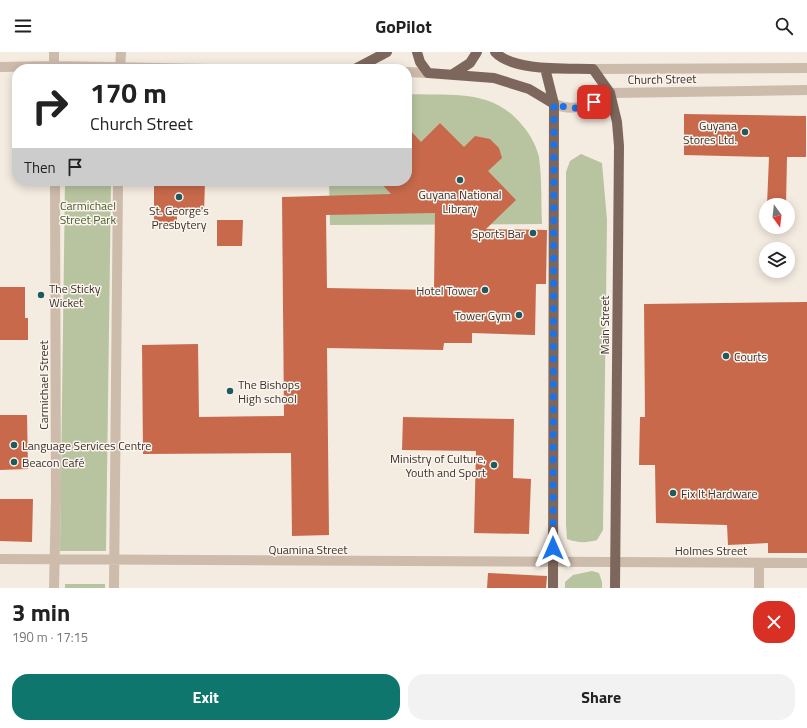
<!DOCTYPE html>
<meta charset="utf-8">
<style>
:root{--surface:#fff;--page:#f2f2f2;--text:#222;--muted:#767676;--accent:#0f766e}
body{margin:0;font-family:"Titillium Web",sans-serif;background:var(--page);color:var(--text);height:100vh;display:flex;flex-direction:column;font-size:15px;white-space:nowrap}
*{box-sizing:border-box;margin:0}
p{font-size:13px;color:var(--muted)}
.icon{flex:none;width:22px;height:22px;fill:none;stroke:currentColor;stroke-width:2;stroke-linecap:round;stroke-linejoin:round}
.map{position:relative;height:536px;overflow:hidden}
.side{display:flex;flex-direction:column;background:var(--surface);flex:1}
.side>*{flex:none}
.hud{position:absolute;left:12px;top:12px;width:400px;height:122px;border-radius:16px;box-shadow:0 2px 10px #0003;background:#fff;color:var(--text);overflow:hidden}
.needle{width:26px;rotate:165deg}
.controls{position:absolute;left:759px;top:146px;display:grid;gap:8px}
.controls a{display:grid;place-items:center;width:36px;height:36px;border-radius:50%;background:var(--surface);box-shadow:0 2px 10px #0003;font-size:20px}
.pin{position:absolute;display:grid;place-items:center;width:34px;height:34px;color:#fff;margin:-17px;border-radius:8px;box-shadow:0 2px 6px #0006}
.me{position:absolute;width:44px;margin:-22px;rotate:0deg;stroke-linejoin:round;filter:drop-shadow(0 0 3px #0008)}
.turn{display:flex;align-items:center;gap:14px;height:84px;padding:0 12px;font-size:18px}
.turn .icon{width:52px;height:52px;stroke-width:2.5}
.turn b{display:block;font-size:28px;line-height:34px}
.then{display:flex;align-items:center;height:38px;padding:0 12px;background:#0003;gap:8px;font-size:15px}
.round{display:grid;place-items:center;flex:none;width:42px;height:42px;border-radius:16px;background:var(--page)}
.headline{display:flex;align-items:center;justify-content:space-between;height:68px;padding:0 12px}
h1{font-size:24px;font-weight:700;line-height:30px}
.button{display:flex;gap:8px;margin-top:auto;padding:8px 12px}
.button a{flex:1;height:46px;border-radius:16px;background:var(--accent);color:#fff;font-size:16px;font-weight:700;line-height:46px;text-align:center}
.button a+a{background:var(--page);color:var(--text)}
header{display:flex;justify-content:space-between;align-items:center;height:52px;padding:0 12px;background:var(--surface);font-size:18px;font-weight:700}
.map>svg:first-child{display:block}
</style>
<header><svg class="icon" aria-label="menu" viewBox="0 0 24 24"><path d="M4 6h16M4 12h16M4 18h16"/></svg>GoPilot<svg class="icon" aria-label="search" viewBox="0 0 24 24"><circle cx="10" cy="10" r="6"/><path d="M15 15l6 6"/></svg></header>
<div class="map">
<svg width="807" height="536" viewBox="0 0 807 536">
<rect width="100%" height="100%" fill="#f4ebe1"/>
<path fill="#b8c4a0" d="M407,42C451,44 492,36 522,73C530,82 536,93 539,105C542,127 541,151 542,172L330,173L329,129H407Z
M581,102L602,111L607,168L603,478L597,488C586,491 578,491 567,487L566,473V120L570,109Z
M65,129H111L106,499H60Z
M592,519L599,521L602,530V536H565V530L573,523Z
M65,532H105V536H65Z"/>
<path fill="#c8694b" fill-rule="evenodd" d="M684,62L806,64V105H787L786,153H767L769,105L684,103Z
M440,71L464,95L475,84L490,87L499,96L502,106L488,119L516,148L486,177L547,178L546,232H536L535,283L472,281V291H444L443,298L327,296L329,483L292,484L291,401L143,402L142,293L198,292L199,365L284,364L282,145L391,142L379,129H407V75L421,90ZM435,161L434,238L327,236L326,163Z
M154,130H205L204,160H177V172L154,171Z
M217,168H243L242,194H217Z
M0,235H25V266H28V288H0Z
M807,250V501H768V491L728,493L727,473L656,471L655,413H639L640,365H645L644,252Z
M0,363H27L28,417L0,418Z
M403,365L514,367L513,426L531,427L529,482L474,481L476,399L402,398Z
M0,447H33L32,490L0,489Z
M488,521L547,524L546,536H487Z"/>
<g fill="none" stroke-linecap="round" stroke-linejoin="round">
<path stroke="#cdbbac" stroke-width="10" d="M0,15L54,14L209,17
M54,17V0
M120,17L121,0
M593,17L807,16
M407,20L428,21
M554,52C576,61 592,52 610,41L807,38
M0,507L807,511
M54,536L56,446L55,129
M114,536L118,129
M759,536V511"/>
<path stroke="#7d675c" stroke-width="10" d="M417,0L420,10L428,21L494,26L529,37L554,52
M495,0C514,20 567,16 593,17L610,41L617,70L619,94L615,536
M545,16L554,52L553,536
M355,17L387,0
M453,22L470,11L477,0"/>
</g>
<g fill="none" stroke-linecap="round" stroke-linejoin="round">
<path stroke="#1a73e8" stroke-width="7" stroke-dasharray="0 12.6" d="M553,496L554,52L572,57L594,50"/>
</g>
<g fill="#1f5a5e" stroke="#fbf5ee" stroke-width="1.5">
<circle cx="745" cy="80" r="4"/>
<circle cx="460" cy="128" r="4"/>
<circle cx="179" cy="145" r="4"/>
<circle cx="533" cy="181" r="4"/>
<circle cx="485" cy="238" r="4"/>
<circle cx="41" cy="243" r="4"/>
<circle cx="519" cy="263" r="4"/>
<circle cx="726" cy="304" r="4"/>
<circle cx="230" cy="339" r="4"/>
<circle cx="14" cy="393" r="4"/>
<circle cx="14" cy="410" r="4"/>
<circle cx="494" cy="413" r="4"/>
<circle cx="673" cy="441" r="4"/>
</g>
<g text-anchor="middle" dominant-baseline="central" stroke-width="3" stroke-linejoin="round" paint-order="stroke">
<g font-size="12" fill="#3b302b" stroke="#fbf5ee">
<text transform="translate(662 27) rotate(-1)">Church Street</text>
<text transform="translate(604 273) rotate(-90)">Main Street</text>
<text transform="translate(43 333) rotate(-90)">Carmichael Street</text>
<text x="308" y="497">Quamina Street</text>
<text x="711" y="498">Holmes Street</text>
</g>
<g font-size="12" fill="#3b302b" stroke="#fbf5ee" text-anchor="start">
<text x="737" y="73" text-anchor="end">Guyana<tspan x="737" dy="14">Stores Ltd.</tspan></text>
<text x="460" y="142" text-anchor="middle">Guyana National<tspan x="460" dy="14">Library</tspan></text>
<text x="179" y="158" text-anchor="middle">St. George's<tspan x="179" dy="14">Presbytery</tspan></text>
<text x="525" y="181" text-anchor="end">Sports Bar</text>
<text x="49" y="236">The Sticky<tspan x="49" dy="14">Wicket</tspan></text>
<text x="477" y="238" text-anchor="end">Hotel Tower</text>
<text x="511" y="263" text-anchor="end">Tower Gym</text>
<text x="734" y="304">Courts</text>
<text x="238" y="332">The Bishops<tspan x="238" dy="14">High school</tspan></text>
<text x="22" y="393">Language Services Centre</text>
<text x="486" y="406" text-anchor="end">Ministry of Culture,<tspan x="486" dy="14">Youth and Sport</tspan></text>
<text x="22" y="410">Beacon Café</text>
<text x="681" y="441">Fix It Hardware</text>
</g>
<g font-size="12" fill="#4a5a2e" stroke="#fbf5ee">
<text x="88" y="153">Carmichael<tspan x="88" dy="14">Street Park</tspan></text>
</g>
</g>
</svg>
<div class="controls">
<a><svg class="needle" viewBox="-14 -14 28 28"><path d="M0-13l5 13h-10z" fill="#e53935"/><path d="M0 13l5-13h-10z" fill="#767676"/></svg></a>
<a><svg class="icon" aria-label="layers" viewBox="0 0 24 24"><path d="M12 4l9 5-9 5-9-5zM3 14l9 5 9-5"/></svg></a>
</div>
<div class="pin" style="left:594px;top:50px;background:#d93025"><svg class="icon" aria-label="arrive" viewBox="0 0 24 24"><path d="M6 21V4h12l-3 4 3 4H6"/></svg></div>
<svg class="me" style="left:553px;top:496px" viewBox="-20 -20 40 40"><path d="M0-17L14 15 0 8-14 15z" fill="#1a73e8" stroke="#fff" stroke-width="4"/></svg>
<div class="hud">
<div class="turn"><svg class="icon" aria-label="right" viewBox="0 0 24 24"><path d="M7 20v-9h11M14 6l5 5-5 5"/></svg><div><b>170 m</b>Church Street</div></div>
<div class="then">Then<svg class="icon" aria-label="arrive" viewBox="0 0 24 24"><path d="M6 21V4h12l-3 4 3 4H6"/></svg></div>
</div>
</div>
<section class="side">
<div class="headline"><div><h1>3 min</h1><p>190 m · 17:15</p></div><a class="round" style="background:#d93025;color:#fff"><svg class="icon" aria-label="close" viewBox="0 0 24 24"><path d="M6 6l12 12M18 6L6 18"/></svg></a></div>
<div class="button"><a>Exit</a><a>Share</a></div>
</section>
